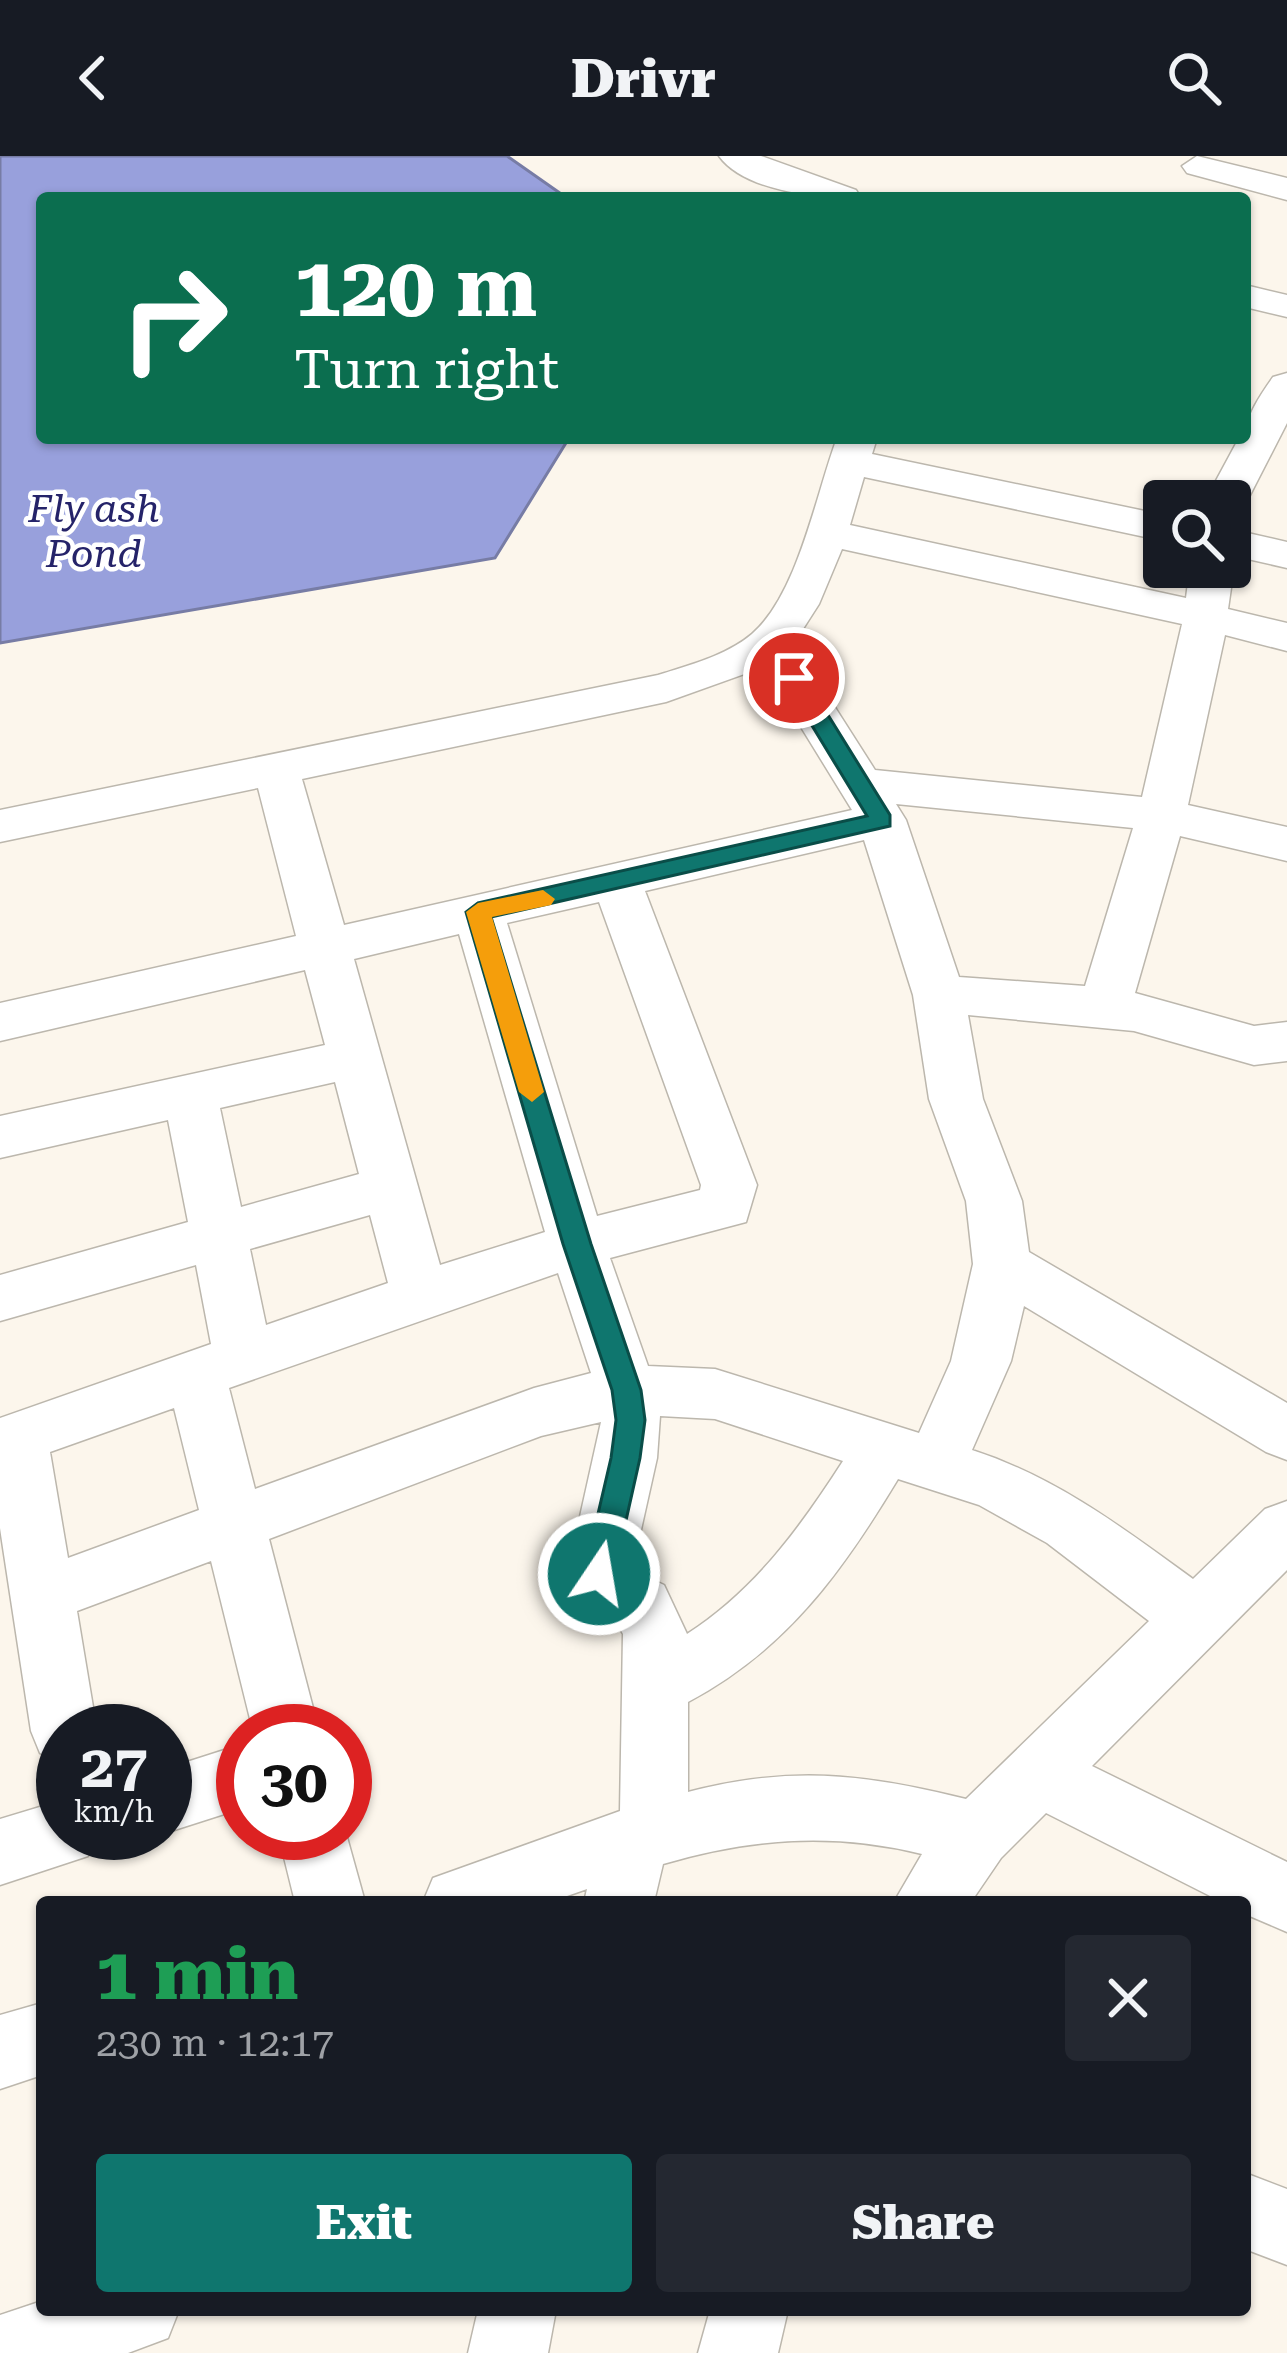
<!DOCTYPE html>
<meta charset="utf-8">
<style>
:root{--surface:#171b24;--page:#242831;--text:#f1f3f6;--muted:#9ea1a6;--accent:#0f766e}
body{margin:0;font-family:"Roboto Serif",serif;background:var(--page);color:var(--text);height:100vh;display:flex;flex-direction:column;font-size:45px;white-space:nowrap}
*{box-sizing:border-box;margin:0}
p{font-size:39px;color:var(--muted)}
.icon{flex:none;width:66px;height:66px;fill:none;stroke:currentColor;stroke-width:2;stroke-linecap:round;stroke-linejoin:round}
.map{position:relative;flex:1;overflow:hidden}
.details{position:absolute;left:36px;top:1740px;width:1215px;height:420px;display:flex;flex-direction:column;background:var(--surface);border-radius:12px;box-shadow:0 3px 9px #0004}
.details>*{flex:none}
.hud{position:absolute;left:36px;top:36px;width:1215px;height:252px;border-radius:12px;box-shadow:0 3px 9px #0004;background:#0b6e4f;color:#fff;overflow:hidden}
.buttons{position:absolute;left:1143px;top:324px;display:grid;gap:24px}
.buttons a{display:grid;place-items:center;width:108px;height:108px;border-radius:12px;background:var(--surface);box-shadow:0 3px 9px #0004;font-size:60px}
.speed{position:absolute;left:36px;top:1548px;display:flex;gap:24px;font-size:60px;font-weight:700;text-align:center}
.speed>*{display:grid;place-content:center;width:156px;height:156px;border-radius:50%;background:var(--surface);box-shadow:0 3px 9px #0004;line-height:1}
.speed small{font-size:30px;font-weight:400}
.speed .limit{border:18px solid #d22;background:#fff;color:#111}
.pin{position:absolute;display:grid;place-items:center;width:102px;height:102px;color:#fff;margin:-51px;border:6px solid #fff;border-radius:50%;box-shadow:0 3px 12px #0007}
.me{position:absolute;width:132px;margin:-66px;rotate:12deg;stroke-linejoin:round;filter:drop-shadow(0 0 9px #0008)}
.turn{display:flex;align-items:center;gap:42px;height:252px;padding:0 60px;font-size:54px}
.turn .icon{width:156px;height:156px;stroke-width:2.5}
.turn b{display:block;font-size:84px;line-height:102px}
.round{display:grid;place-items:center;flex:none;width:126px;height:126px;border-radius:12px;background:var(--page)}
.headline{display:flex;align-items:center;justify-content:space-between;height:204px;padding:0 60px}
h1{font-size:72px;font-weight:800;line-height:90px;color:#1e9e55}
.action{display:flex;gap:24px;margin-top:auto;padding:24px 60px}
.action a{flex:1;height:138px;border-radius:12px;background:var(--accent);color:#fff;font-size:48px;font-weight:800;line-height:138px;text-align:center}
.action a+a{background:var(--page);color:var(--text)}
header{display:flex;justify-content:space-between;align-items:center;height:156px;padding:0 60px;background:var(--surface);font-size:54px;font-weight:800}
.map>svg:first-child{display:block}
</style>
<header><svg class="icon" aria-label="back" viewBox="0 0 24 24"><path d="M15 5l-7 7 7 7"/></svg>Drivr<svg class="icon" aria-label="search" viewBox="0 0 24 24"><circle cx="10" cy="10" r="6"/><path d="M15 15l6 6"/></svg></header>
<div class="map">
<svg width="1287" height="2197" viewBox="0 0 1287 2197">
<rect width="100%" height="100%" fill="#fcf6ec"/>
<path fill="#98a0dc" stroke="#777ca5" stroke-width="3" d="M0,0H507L567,42H42V282H569L495,402L0,487Z"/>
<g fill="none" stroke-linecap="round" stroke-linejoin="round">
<g stroke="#bcb7ad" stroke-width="3">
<path id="minor" d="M719,0H761L856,34L861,42C820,42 745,36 719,0Z
M1197,0L1287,22V44L1187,17L1182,10Z
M1245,129L1287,139V161L1245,151Z
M1287,217V267L1247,345L1241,354L1230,357V345H1205L1239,282H1245C1245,261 1261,238 1273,221Z
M837,282H877L872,298L1164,359V385L864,321L850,369L1186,442L1190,411H1230V406L1234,411L1228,453L1287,467V495L1225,479L1188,649L1287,671V705L1180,680L1135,837L1254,870L1287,866V905L1254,909L1134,875L968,859L983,943L1022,1045L1029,1096L1287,1247V1304L1266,1296L1024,1150L1011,1205L972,1294C1056,1321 1123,1372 1193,1423L1265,1353L1287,1345V1414L1092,1610L1287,1706V1776L1245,1758V1746H1222L1046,1657L1001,1702L971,1746H894L922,1698C833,1676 751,1682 663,1708L654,1746H584L587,1733L550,1746H423L433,1722L620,1655L623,1478L618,1469L581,1452L567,1419L601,1266L541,1280L269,1383L319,1575H253L211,1405L77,1455L97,1575H63V1606L40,1597L31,1575L0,1372V1262L211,1188L196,1109L0,1165V1119L188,1066L168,964L0,1002V960L325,889L305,814L0,885V847L296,780L258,632L0,686V654L658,519C689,509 726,500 752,478C798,438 816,338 837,282ZM842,393L1182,468L1142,641L875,614L794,487L819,448ZM764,511L852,654L344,769L302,623L666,546ZM896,648L1133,672L1085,830L959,821L906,664ZM864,684L913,839L929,943L966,1045L973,1108L951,1205L919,1277L715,1213L648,1210L610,1102L746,1066L757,1029L645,735ZM599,746L701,1029L700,1034L597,1060L507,767ZM459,778L545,1076L440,1109L354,803ZM335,926L359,1018L241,1051L220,952ZM370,1059L388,1127L266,1169L250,1093ZM558,1117L591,1217L534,1232L255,1333L229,1232ZM174,1252L199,1354L68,1402L50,1296ZM660,1260L715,1263L843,1305C800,1372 755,1434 687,1478L664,1429L632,1414L657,1302ZM898,1323L979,1349L1047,1387L1149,1465L966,1643C865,1618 791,1609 688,1636V1546C786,1494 842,1416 898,1323Z
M1230,373L1287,386V412L1230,399Z
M243,1588V1652L165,1677H164L165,1613Z
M63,1644V1677H98L88,1700L0,1729V1663Z
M345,1674L365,1746H295L278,1677Z
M42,1847V1919L0,1933V1859Z
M1245,2017L1287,2033V2109L1245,2093Z
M42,2145V2154H179L168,2182L128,2197H0V2159Z
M478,2154H556L548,2197H468Z
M710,2154H788L778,2197H698Z"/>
</g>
<use href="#minor" fill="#fff" fill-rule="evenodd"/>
</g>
<path fill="#0f766e" stroke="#0a4d48" stroke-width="3" d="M794,515L802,517L890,659V670L491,761L591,1088L641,1234L645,1264L640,1302L614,1418L610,1428L599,1432L588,1428L584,1418L611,1302L616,1264L612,1234L563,1088L466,756L478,747L867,660L783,522Z"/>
<path fill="#f59e0b" d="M543,734L555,743L551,749L492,761L544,936L532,946L519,936L466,756L478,747Z"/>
<g text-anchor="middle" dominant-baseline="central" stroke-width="9" stroke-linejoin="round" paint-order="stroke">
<g font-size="39" font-style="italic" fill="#252369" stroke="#fff">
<text x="94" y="353">Fly ash<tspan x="94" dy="45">Pond</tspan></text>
</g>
</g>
</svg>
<div class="buttons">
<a><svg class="icon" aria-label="search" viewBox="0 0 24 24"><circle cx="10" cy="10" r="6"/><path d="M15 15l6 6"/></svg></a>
</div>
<div class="speed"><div>27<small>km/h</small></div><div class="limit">30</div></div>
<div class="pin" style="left:794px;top:522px;background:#d93025"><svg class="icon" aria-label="arrive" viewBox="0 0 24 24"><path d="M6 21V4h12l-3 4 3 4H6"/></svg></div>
<svg class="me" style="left:599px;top:1418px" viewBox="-20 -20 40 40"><circle r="17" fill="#0f766e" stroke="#fff" stroke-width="3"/><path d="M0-11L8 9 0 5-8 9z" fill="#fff"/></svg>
<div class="hud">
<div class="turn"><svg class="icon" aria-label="right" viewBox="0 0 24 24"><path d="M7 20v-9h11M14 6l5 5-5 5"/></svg><div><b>120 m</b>Turn right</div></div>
</div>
<section class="details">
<div class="headline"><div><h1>1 min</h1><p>230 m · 12:17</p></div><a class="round"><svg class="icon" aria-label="close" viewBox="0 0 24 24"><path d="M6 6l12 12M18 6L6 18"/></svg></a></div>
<div class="action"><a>Exit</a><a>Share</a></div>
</section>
</div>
